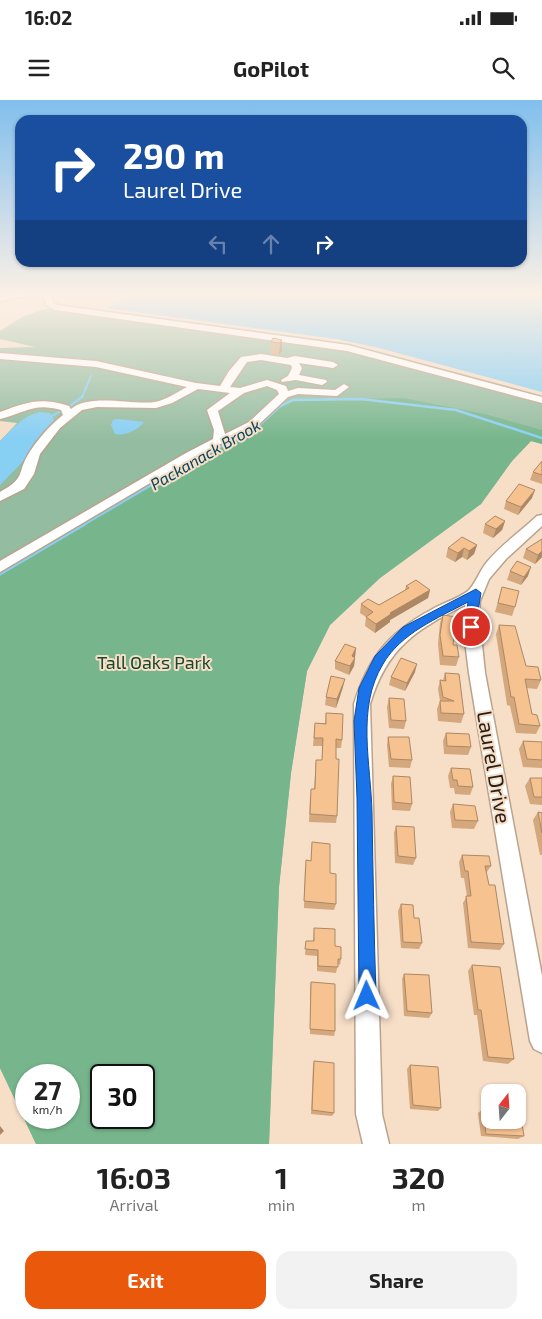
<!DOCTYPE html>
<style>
:root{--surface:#fff;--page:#f2f2f2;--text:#222;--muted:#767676;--accent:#ea580c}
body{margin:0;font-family:"Exo 2",sans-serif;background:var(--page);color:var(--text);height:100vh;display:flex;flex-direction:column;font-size:19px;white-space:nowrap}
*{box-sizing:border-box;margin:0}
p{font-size:16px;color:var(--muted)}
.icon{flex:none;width:28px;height:28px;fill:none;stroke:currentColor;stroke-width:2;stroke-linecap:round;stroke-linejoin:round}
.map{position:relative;height:1044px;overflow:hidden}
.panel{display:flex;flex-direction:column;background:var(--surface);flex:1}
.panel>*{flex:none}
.banner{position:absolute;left:15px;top:15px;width:512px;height:152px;border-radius:15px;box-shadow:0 1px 4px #0004;background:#1a4fa0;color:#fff;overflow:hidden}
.needle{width:32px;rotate:17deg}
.fabs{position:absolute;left:481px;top:984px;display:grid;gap:10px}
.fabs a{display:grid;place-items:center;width:45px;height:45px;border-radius:10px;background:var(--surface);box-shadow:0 1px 4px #0004;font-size:25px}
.speed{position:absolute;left:15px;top:964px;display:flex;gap:10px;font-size:25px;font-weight:700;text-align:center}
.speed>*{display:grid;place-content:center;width:65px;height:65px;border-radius:50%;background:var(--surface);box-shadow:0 1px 4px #0004;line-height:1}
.speed small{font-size:12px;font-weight:400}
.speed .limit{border:2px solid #111;border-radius:8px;background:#fff;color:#111}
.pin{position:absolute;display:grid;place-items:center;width:42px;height:42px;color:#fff;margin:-21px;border:2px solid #fff;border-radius:50%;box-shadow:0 1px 5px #0007}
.me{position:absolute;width:55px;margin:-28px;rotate:359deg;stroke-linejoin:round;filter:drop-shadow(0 0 4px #0008)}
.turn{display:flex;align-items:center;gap:18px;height:105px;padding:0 25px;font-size:22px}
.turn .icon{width:65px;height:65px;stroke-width:2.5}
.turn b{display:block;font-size:35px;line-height:42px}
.lanes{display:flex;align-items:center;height:48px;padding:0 25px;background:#0003;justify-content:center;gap:25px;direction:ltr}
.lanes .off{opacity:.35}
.eta{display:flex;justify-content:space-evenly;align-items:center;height:85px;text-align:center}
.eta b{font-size:30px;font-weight:700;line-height:35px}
.primary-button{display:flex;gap:10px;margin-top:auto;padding:10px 25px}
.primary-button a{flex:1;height:58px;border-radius:15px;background:var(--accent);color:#fff;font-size:20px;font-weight:700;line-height:58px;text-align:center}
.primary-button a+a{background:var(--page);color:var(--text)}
.status{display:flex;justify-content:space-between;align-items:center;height:35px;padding:0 25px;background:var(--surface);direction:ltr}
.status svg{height:14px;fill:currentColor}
header{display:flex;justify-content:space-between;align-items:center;height:65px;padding:0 25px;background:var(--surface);font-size:22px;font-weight:700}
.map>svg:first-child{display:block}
</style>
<div class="status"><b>16:02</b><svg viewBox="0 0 49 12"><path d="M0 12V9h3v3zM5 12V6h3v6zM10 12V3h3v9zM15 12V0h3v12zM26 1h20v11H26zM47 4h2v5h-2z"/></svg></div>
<header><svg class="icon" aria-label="menu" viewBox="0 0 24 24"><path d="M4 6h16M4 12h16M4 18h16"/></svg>GoPilot<svg class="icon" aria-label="search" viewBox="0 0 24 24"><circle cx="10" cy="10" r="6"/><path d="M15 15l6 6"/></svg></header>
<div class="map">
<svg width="542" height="1044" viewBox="0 0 542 1044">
<rect width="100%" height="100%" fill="#f6dec7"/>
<path fill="#93bca0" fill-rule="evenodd" d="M48,208L353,252L542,302V344L531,341L512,361L481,404L380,478L330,525L307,571L291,673L279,787L269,1044H36L0,968V341L17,323L0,321V248L35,247L0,239V231L24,216ZM26,975H69V1018H26ZM101,975H144V1018H101Z"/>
<path fill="#77b68d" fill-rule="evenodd" d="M403,298L485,314L542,330V344L531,341L512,361L481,404L380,478L330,525L307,571L291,673L279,787L269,1044H36L0,968V474L182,367L255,329L279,307L293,300ZM26,975H69V1018H26ZM101,975H144V1018H101Z"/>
<path fill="#88cff4" d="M151,194H542V292L379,248L336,239L106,208L123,200Z
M39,312L50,313L54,319L48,334L41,343L0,385V341C12,329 23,316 39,312Z
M118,319L144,322C138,330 125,336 115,334L111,325L113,320Z"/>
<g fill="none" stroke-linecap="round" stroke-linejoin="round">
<path stroke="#88cff4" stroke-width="2" d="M82,297L91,276"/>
<path stroke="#88cff4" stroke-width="2.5" d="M70,306L83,296
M52,316L61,311
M83,425L182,367L255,329L279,307L293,300L361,299L456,310L542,338"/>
<path stroke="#88cff4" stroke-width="3" d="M0,474L85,424"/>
<g stroke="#baa38d" stroke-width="3">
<path id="minor" d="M14,194H35L0,201V197Z
M43,194H51L53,202L57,205L348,245L542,297V303L347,251L55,210L46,205Z
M0,253L96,261L196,283L220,286L229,271L241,257L261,254L287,258L295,256L333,262L338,265L333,268L299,263L302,268L299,275L326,280L327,282L322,285L296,280L282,282L281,280L288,276L292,268L291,265L261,260L247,262L230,287L240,288L267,280L286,286L288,291L298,288L335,290L344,284L349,287L337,296L298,294L288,297L257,326L194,357L0,472V461L186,353L213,339L214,330L207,310L230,293L198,289L172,303L156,308L97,307L82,310L60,328L40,354L34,374L24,389L0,401V392C27,377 16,374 29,353C38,339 50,325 63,315L61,310C34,302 25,313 0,319V312C28,302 39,297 69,306L71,309C90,293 131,305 155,302C166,300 177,292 187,287L96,267L0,259ZM267,286L277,290L279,294L249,322L225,334L218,311L244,293Z
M542,415V426L506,459L489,479L480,501L479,516L485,573L542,876V953L534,949L530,941L469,573L464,533L465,505C415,530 387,548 370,604L382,1014L389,1044H363L356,1014L354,604C368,558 388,533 431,510C442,503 458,499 468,491C475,485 480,470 487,462C501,445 521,431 537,416Z"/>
</g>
<use href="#minor" fill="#fff" fill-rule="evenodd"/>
</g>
<path fill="#d4a77c" d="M282,240V251L279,255L271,254V242Z
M542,361V384L530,380L533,372Z
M532,398L518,415L504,409L506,401Z
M505,421L502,430L493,438L483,433L485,424Z
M542,439V457L535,464L523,458L526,449Z
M477,445L474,454L467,460L462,457L455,462L446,457L448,448Z
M510,471L528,476L521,485L507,480Z
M406,486L430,490L428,498L390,520V522L375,533L365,526L366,517L360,513L361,504L379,505L405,490Z
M502,487L515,507L512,516L495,512Z
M443,515L453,545L459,557L456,566L440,565L438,544L440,523Z
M499,525L526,566L541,580L537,589L526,588L532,614L540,626L536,634L516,633L510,606L507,605L496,534Z
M356,548L354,566L349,575L335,569V561Z
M415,572L405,591L389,585L391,577Z
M445,573L464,614L461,623L438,621L437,609L440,601L438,589L440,580H443Z
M343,587L336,608L325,605L326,597Z
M389,598L406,621L404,629L389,628L387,607Z
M326,613L342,640L341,648H336L337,716L336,723L309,722L310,697L314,689L316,660H322V646H313L315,623H325Z
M446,633L471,647L468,655L444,654L443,641Z
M388,637L412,660L410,668L389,667L387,645Z
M523,641L542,642V668L523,667L519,649Z
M451,668L473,687L470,695L455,694L454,688H450L448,676Z
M393,676L412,704L410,711L392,710L391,684Z
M530,678H542V705L530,704L525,686Z
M453,704L478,721L474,729L452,728L450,712Z
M538,712L542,713V755H540L533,720Z
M396,726L416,758L413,765L395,763L394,733Z
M312,742L330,773L336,804L334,810L304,808L305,767L311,761Z
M462,755L491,766L486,773L489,785L504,844L500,850L468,848L463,803L467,796L464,778H461L459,762Z
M401,804L414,818L422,843L419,849L401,848L398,811Z
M314,828L335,846L341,859L340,865L338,864L336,873L317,871V856L305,855L306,841H313Z
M472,865L514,959L508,964L483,961L477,915H474L468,871Z
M404,874L432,913L429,918L404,916L402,879Z
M311,882L335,931L334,936L310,934V888Z
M314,961L334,1013L332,1016L311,1014L313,965Z
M410,965L441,1008L438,1011L410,1009L407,969Z
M483,1009L524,1036L518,1039L481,1036L478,1013Z"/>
<path fill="#ac8865" d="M282,240V251L279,255L280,243Z
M535,390L532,398L518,415L521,407Z
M505,421L502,430L493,438L496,429Z
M477,445L474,454L467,460L469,451Z
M464,448L462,457L455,462L458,453Z
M542,451V457L535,464L538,455Z
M531,467L528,476L521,485L524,477Z
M430,490L428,498L390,520V522L375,533L376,524L390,513Z
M356,548L355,557L350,565L352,556Z
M355,558L354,566L349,575L350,566Z
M417,564L415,572L405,591L407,583Z
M345,579L343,587L336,608L337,599Z
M0,1026L4,1031L0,1035Z"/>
<path fill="#f6c290" stroke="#ac8865" d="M273,238L282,240L280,243L271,242Z
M542,361V375L533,372Z
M519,384L535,390L521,407L506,401Z
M495,416L505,421L496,429L485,424Z
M462,437L477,445L469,451L464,448L458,453L448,448Z
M542,439V451L538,455L526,449Z
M517,461L531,467L524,477L510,471Z
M416,480L430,490L390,513L391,514L376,524L366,517L373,512L361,504L368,499L379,505L409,488L406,486Z
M502,487L519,491L515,507L498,503Z
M443,515L457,517L453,545H457L459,557L443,556L440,535Z
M499,525L515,526L526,566L538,567L541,580L525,579L532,614L537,615L540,626L519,624L514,597H511Z
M345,544L356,548L352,556L355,558L350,566L335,561Z
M401,558L417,564L407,583L391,577Z
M445,573L459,574L464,614L441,613L440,601H454L443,597L440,580L446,581Z
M331,576L345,579L337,599L326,597Z
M389,598L404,599L406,621L391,620Z
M326,613L343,614L342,640L336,639V659H339L337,716L310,714L311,689H315L316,660H322L323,638H314L315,623L326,624Z
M446,633L469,634L471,647L447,646Z
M388,637H409L412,660L391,659Z
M523,641L542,642V660L527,659Z
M451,668L470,669L473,687L458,686L457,680H453Z
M393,676L410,677L412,704L394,702Z
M530,678H542V697H534Z
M453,704L475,706L478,721L455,720Z
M538,712L542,713V733Z
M396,726L414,727L416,758L398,756Z
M312,742L330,744V773L336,774V804L304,801L306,760L311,761Z
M462,755L489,756L491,766H485L489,785H495L504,844L471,842L466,796H471L468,771H465Z
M401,804L413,805L414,818H419L422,843L403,842Z
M314,828L335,829V846L341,847V859H338V867L318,866V850L305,849L306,841H314Z
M472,865L500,867L514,959L488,957L481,910H478Z
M404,874L429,875L432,913L407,911Z
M311,882L335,884V931L310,929Z
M314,961L334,963V1013L312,1010Z
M410,965L438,967L441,1008L413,1005Z
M483,1009L490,1010V1020H518V1012H520L524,1036L486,1034Z"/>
<linearGradient id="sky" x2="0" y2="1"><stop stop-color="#81bfed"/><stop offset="0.57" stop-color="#fbf0e6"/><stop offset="1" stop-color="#fbf0e6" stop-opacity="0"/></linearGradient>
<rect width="542" height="340" fill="url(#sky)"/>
<path fill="#1a73e8" stroke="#114b97" d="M476,489L481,493L475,530H467L465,527L468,502C438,518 401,533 383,564C356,608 371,664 372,713C373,774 374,835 376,896L373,902L367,904L361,902L359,896L357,698L354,621L359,588L375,556L403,527Z"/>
<g text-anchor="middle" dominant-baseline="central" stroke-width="4" stroke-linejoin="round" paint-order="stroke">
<g font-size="16" font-style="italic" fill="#08455e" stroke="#f6dec7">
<text transform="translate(205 354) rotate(-30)">Packanack Brook</text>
</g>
<g font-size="18" fill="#17472c" stroke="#f6dec7">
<text x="154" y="562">Tall Oaks Park</text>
</g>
<g font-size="21" fill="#271e16" stroke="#f6dec7">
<text transform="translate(495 667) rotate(80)">Laurel Drive</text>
</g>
</g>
</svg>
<div class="fabs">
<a><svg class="needle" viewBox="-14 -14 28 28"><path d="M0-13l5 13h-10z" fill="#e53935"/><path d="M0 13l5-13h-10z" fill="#767676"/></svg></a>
</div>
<div class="speed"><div>27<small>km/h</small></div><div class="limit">30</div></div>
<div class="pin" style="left:471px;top:527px;background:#d93025"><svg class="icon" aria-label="arrive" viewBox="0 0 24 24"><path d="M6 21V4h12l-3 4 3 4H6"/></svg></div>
<svg class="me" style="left:367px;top:896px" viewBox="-20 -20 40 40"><path d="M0-17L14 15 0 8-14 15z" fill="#1a73e8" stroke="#fff" stroke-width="4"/></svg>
<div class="banner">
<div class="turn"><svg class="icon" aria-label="right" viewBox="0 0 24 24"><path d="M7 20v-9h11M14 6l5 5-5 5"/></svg><div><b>290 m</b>Laurel Drive</div></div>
<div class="lanes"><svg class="icon off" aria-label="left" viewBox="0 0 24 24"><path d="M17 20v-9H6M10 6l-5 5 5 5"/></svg><svg class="icon off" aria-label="ahead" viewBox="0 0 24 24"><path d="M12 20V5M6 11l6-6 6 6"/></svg><svg class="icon" aria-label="right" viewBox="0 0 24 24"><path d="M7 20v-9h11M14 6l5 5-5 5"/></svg></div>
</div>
</div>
<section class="panel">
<div class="eta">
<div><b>16:03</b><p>Arrival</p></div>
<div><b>1</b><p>min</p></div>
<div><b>320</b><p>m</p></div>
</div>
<div class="primary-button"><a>Exit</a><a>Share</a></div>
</section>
